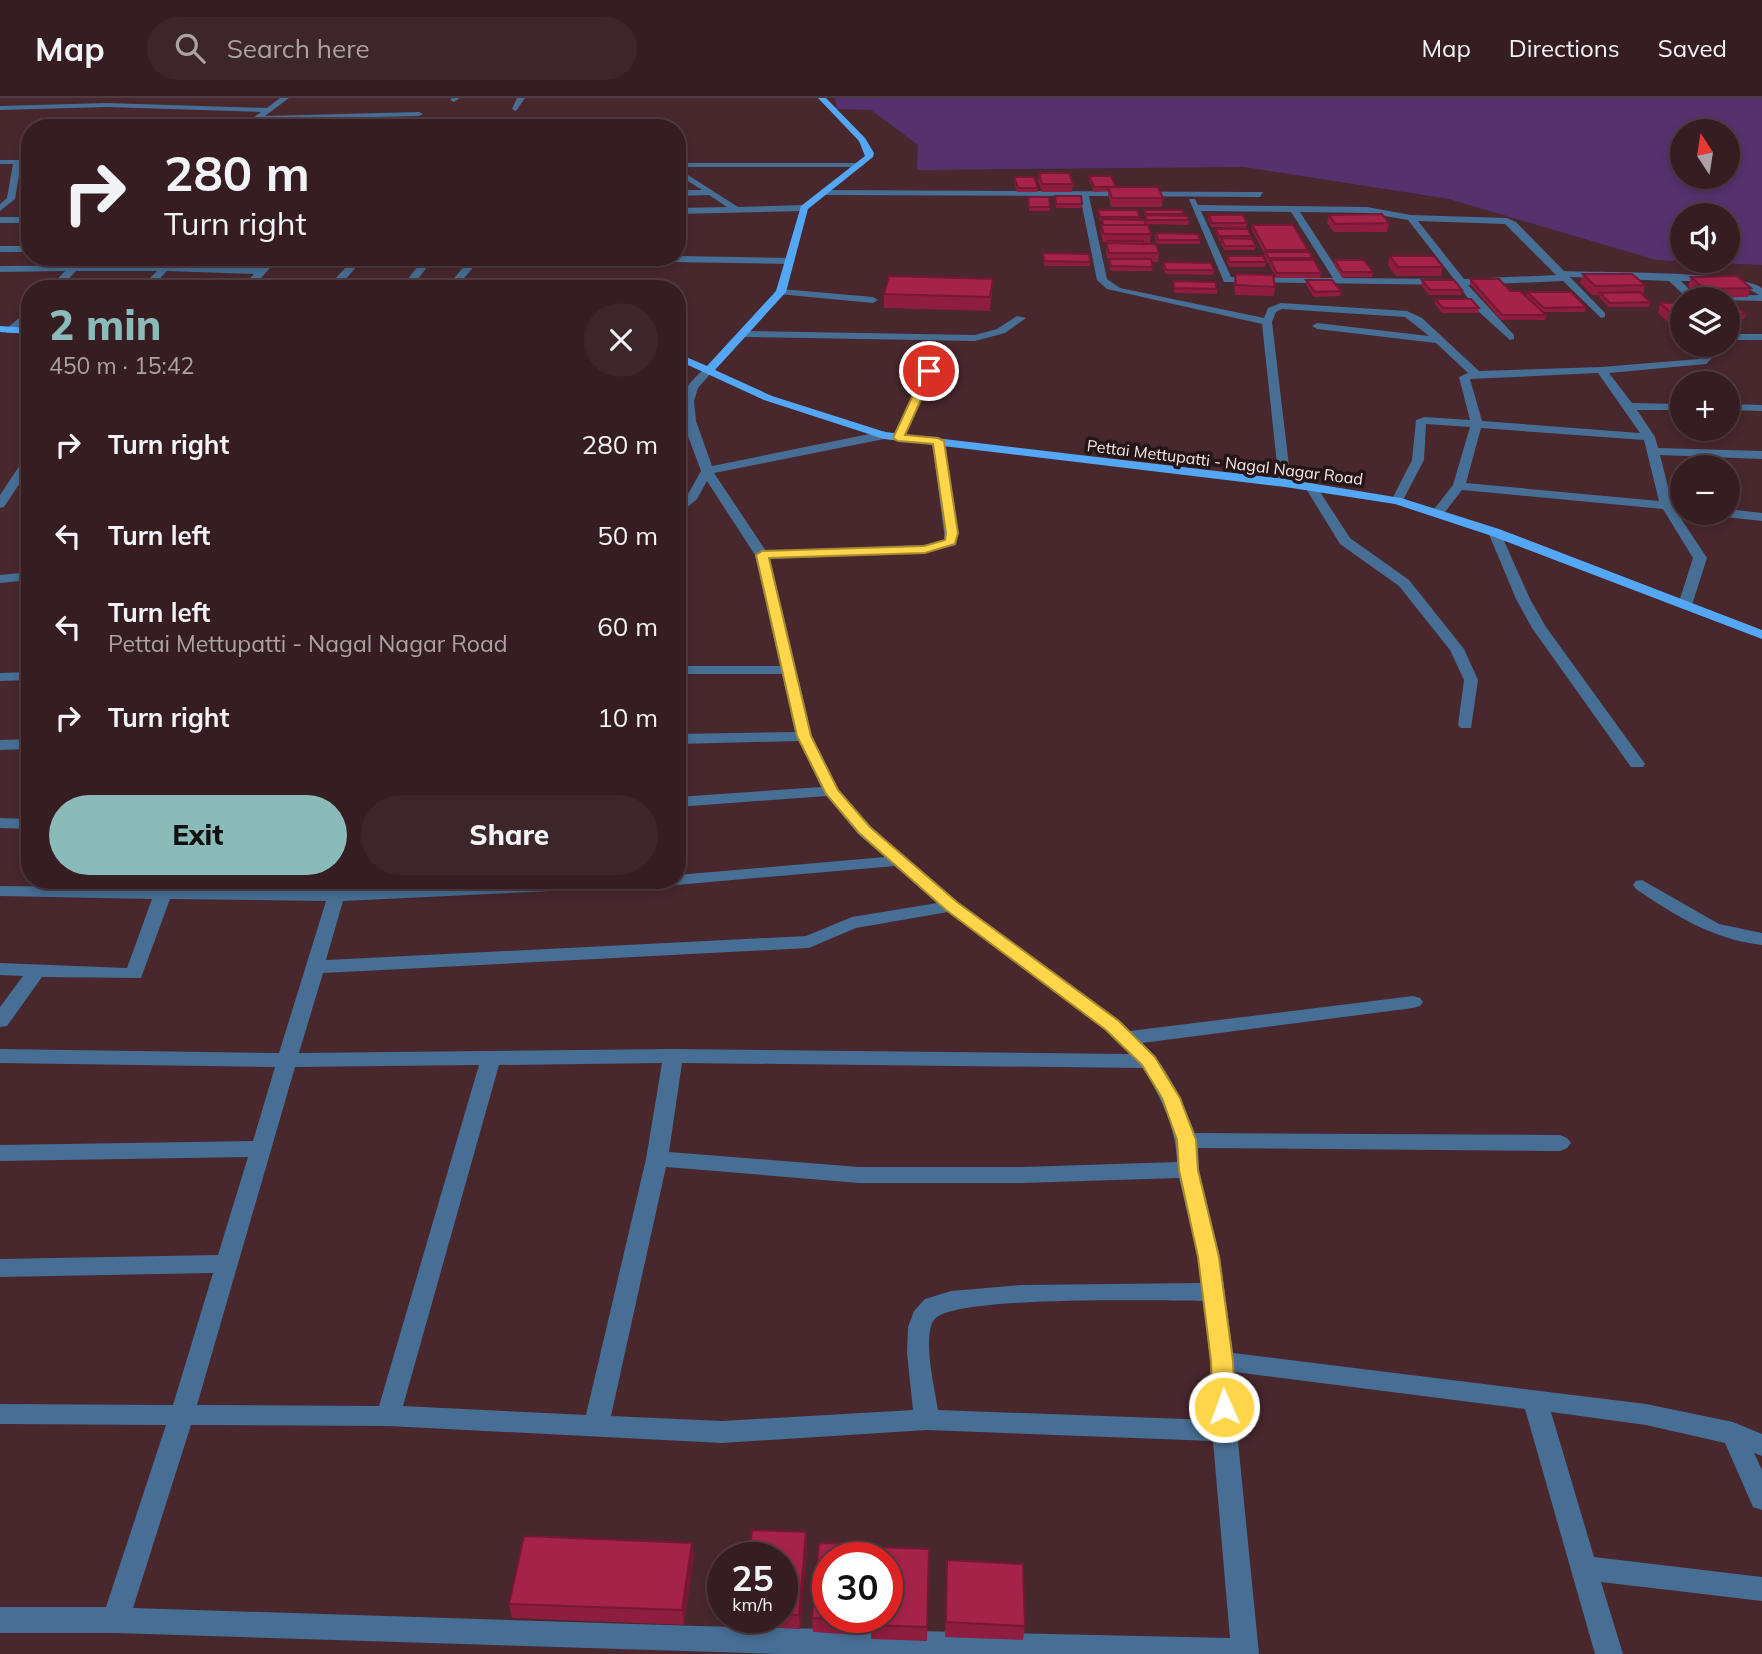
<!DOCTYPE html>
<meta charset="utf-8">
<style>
:root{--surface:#361d22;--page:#3d262a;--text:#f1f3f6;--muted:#aaa2a5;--line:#503b40;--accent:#8bbbb9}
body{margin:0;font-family:Mulish,sans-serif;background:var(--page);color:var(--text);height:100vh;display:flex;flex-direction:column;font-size:26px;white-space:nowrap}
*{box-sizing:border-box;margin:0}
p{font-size:23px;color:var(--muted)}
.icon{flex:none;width:38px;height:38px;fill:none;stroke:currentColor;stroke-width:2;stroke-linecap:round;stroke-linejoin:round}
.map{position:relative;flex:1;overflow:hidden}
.sheet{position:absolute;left:21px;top:182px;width:665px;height:609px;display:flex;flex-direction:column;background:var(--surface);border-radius:28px;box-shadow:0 4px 10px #0003,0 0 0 2px var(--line)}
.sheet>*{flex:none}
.hud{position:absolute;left:21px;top:21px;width:665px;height:147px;border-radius:28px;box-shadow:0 4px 10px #0003,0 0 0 2px var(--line);background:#361d22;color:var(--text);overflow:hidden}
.needle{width:46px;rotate:348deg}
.fabs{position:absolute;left:1670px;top:21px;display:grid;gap:14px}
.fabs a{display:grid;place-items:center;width:70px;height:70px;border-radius:50%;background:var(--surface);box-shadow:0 4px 10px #0003,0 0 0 2px var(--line);font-size:35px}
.speed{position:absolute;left:707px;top:1444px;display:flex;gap:14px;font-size:35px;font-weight:700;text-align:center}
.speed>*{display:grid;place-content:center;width:91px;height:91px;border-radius:50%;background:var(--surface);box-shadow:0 4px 10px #0003,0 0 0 2px var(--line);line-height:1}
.speed small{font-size:18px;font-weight:400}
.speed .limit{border:10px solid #d22;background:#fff;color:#111}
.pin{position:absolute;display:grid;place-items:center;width:60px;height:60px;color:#fff;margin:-30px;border:4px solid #fff;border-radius:50%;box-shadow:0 2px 7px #0007}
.me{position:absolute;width:77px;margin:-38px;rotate:358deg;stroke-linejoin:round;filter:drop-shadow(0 0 5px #0008)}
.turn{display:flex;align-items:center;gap:24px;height:147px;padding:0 28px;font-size:32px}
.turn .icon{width:91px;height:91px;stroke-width:2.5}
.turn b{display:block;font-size:49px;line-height:60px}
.round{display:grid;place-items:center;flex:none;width:74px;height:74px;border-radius:37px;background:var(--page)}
.summary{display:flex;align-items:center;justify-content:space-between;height:119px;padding:0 28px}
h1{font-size:42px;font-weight:800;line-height:52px;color:var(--accent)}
.cta{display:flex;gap:14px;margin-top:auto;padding:14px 28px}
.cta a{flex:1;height:80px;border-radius:42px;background:var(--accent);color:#111;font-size:28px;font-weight:800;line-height:80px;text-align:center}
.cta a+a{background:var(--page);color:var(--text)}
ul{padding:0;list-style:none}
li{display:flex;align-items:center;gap:21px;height:91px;padding:0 28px}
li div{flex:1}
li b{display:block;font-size:26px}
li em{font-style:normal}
header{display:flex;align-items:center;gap:42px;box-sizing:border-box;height:98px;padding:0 35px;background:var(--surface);border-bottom:2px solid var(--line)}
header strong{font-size:33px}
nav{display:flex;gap:38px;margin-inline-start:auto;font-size:24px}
.search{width:490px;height:63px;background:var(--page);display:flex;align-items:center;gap:18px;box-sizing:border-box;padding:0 24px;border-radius:38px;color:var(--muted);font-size:26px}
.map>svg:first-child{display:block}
</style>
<header>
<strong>Map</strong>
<div class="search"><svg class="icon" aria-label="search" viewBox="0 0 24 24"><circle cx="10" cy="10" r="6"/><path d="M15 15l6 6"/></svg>Search here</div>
<nav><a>Map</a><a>Directions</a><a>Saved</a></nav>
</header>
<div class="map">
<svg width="1762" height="1556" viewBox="0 0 1762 1556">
<rect width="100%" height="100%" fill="#48272d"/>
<path fill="#55326e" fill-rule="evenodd" d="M835,0H1762V167L1656,162L1449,101L1244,69L917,72L918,47L871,12L837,11ZM1682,33H1727V79H1682ZM1727,117V163H1682V117Z"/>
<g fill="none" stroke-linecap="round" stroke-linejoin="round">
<path fill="#476e94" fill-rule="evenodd" d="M280,0H289L265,18L419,14L423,16L419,18L259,22L248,30H239L261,14L107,9L0,12V8L107,5L267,10Z
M452,0H460L454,4L450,2Z
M517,0H525L516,13L512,11Z
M40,20L108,23L112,25L109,30H101L103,27L37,24Z
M0,62H30V66H21L15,101L0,113V106L7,100L13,66H0Z
M677,65H860L864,67L860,69H677Z
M677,70L738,109L804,107L808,110L804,113L677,116V110L727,109L709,97L677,98V92H702L677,76Z
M823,92L1263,94L1260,99L1089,98L1107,181L1120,190L1264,220L1268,210L1281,205L1407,213L1422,220L1479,273L1601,269L1699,261L1702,259V247H1712V260L1706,266L1609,275L1632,305L1682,306V312H1637L1655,339L1658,350L1762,353V361L1660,357L1672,405L1682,406V412L1676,413L1707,460L1692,507L1690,510H1680L1678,507L1693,460L1663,411L1462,392L1442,418H1432L1431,415L1453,387L1470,329L1426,326L1424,362L1401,406H1393L1391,403L1412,362L1416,322L1425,319L1470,322L1459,279L1468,275L1436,245L1317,231L1312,228L1317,225L1429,238L1405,219L1282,211L1276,214L1272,224L1291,385L1285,389L1279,385L1262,226L1107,191L1097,182L1080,98L820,97ZM1598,275L1640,335L1482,323L1470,281ZM1481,330L1644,342L1659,403L1466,385Z
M1189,101H1195L1198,107L1367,109L1411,117L1507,120L1516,124L1564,173C1603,175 1736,172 1762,190V203L1688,201L1669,183L1570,179L1605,215V219L1601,220L1563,183L1468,187L1514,237V241L1510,242L1479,214L1458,187L1224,184ZM1201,113L1291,114L1333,180L1231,179ZM1300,114L1367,115L1408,122L1454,181L1343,180ZM1418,123L1505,126L1556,177L1464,181ZM1681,183C1707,184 1736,181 1759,197L1696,198Z
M0,119H30V125H0Z
M0,148H30V154H0Z
M677,158L790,160L795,163L790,166L541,162L536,159Z
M270,159H280L251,191H240L254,176L167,173L150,191H139L157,173H76L59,191H48L65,173L0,174V168L165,167L259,170Z
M355,159H365L337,191H326Z
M425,159H435L410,191H400Z
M472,159H482L455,191H445Z
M781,191L873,199L878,202L873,205L778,196V192Z
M30,211V220L14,235H6V231Z
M1017,218L1026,220L1005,235L975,243L744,239L739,236L744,233L975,237L997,231Z
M1727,236H1762V242H1727Z
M929,270L934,273L904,340L894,342L892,340L924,273Z
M704,271L713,273L698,290L694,303L696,323L712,368L884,333L890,337L884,341L714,375L766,453L925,447L945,442L932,343L938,339L944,343L958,434L956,447L925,455L770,461L812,638L838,691L870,728L957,804L1130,933L1413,898L1420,900L1423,904L1420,908L1413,910L1142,945C1168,969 1182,1002 1195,1035L1560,1037L1567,1040L1571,1045L1567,1050L1560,1053L1198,1050L1199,1072L1220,1159L1233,1255L1646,1306L1733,1324L1762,1336V1358L1754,1355L1762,1372V1412L1753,1409L1725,1345L1646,1327L1551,1314L1594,1459L1762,1479V1503L1601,1484L1623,1556H1595L1525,1311L1234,1274L1237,1333L1259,1556H780L115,1535H0V1509H106L166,1327L0,1326V1306L173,1307L213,1175L0,1179V1161L218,1157L248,1059L0,1063V1047L253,1043L275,969L0,965V951L279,955L326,803L170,801L141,880L42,879L7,928L0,929V909L23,878L0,877V865L127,870L152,801L0,798V788L156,790L159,782H177L174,790L328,792L330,782H348L346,792L557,782H677V777L885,759L858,736L827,698L677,709V699L821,689L799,643L677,646V636L795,634L782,576H677V568H780L755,457L707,383L697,401L677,418V407L688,396L701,373C694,350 674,316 686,292C690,283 698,277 704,271ZM895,768L937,805L852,819L806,838L326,862L343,803L676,787ZM948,814L1105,932L1130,956L673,951L299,955L323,875L809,850L856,830ZM662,965L646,1061L586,1317L403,1308L499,967ZM682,965L1143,970C1161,1000 1176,1029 1177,1064L1022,1069H859L669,1054ZM479,967L379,1308L197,1307L295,969ZM666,1069L859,1085H1022L1179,1080L1198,1159L1201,1185L1021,1187L951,1193L925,1201L914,1213L908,1229L907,1255L913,1312L722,1323L611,1318ZM1203,1203L1210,1263L1212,1322L938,1312C935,1292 922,1239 934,1222C950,1197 1164,1203 1203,1203ZM191,1327L388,1328L722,1345L927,1332L1213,1343L1230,1540L698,1528L133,1510Z
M1727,306L1762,307V313L1727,312Z
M30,357V370L4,409L0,410V397L26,358Z
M1311,385L1315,386L1350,440L1409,482L1464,551L1478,582L1471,630H1461L1458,627L1464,582L1450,552L1399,488L1340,446L1305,389Z
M1727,411L1762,415V423L1725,419L1719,415H1727Z
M1494,430L1500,434L1530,501L1546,529L1643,663L1645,666L1643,669H1631L1532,530L1516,501L1488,434Z
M30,474V482L0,485V477Z
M30,574V582L0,583V575Z
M30,641V651L0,652V642Z
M0,720L30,721V731L0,730Z
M1642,782L1719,826L1762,835V847C1712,841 1676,818 1636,791L1633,787L1636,783Z"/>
<path fill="#53a7f5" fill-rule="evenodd" d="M818,0H826L865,40L874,55L873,59L808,111L786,194L715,272L772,298L885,334L1285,381L1401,400L1499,431L1762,532V541L1489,437L1395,406L1285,389L884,341L764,302L677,262V255L707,268L776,193L801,108L865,58L859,43Z
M0,228L30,230V236L0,234Z"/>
</g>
<path fill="#8e1d3f" d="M1039,75L1073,86L1072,94H1042L1038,83Z
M1089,78L1116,89L1163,100L1162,109H1111L1108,97V93L1094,94L1089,82Z
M1014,79L1038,90L1037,94H1017L1014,83Z
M1055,98L1082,106V110H1056Z
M1028,99L1050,109V113H1029Z
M1098,112L1140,119L1139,122L1146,127L1151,136L1150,145H1144V146L1159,155L1158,164H1152L1153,173H1111L1106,154V144H1103L1101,136L1102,123H1100Z
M1144,112L1184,116V118L1189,122L1188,127L1146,126L1144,116Z
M1209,117L1247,125L1246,130L1212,129L1208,121Z
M1329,117L1389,125L1387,134H1334L1327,125Z
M1252,127L1308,152L1307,154L1321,175L1320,180H1277L1269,167L1270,165H1268L1265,159V157L1252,132Z
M1216,131L1251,138V141L1256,148L1255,152H1224L1221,145V143H1219L1216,135Z
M1156,135L1200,142V146H1157L1155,140Z
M1043,155L1090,164V168H1044Z
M1227,158L1266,164L1265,169H1229L1227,163Z
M1390,158L1443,169L1441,178H1396L1388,167Z
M1335,162L1373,174L1372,179H1342L1334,167Z
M1163,164L1214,172L1213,177L1165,176L1163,169Z
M1235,176L1275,189L1274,198L1235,197L1234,185Z
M1583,176L1645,187L1643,196L1650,204L1649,209H1609L1599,199L1600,197H1592L1580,185Z
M1691,179L1751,190L1748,199L1702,200L1688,188Z
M1470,181L1526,199L1527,194L1586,209L1585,214H1543L1546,217L1545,222H1501L1470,186Z
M1306,182L1341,193L1340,198L1314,199L1306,187Z
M1422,182L1462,192L1461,197H1429L1421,187Z
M1173,183L1217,191V196L1174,195Z
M992,195L990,213L884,210V196Z
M1435,201L1479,210L1478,215H1442L1435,206Z
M1727,203L1746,216L1744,221H1727Z
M1660,205H1682V231H1676L1658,215Z
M692,1445L694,1459L684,1527L512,1520L509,1506Z
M807,1448L800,1531L743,1528V1519H782V1460Z
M929,1451L927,1543L871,1541L872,1519Z
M947,1462L1025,1528L1023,1542L945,1539Z
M828,1519H860L859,1537L813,1534L812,1520Z"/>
<path fill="#741833" d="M806,1434L807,1448L800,1531L799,1517Z
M692,1445L694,1459L684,1527L682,1512Z"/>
<path fill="#a52249" stroke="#741833" stroke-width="2" d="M1039,75H1069L1073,86H1042Z
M1089,78H1111L1116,89H1094Z
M1014,79H1034L1038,90H1018Z
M1108,89H1158L1163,100H1112Z
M1055,98H1081L1082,106H1056Z
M1028,99H1049L1050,109H1029Z
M1098,112H1137L1140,119H1100Z
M1144,112H1182L1184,116H1146Z
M1382,116L1389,125L1335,126L1329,117Z
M1145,117L1187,118L1189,122H1147Z
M1209,117H1243L1247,125H1212Z
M1102,121L1144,122L1146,127H1103Z
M1101,127H1148L1151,136H1104Z
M1252,127H1293L1308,152H1266Z
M1216,131H1248L1251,138H1219Z
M1156,135L1198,136L1200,142H1158Z
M1221,140L1252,141L1256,148H1225Z
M1107,143H1143L1144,146L1107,145Z
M1106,145L1156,146L1159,155H1109Z
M1265,154H1309L1313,160H1269Z
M1043,155L1089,156L1090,164L1044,163Z
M1227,158H1263L1266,164H1230Z
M1390,158H1434L1443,169H1398Z
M1109,161H1151L1153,169L1111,168Z
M1270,162H1314L1321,175H1277Z
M1335,162H1364L1373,174H1342Z
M1163,164L1211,165L1214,172H1166Z
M1235,176L1273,177L1275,189L1236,187Z
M1583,176H1632L1645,187L1595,188Z
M889,178L993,181L990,199L884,196Z
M1737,178L1751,190L1704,191L1691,179Z
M1470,181H1499L1510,193H1520L1546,217H1502Z
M1306,182H1332L1341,193L1315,194Z
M1422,182H1454L1462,192H1430Z
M1173,183L1215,184L1217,191L1174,190Z
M1527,194H1571L1586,209L1544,210Z
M1640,194L1650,204L1610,205L1600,195Z
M1435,201H1471L1479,210H1443Z
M1727,203H1730L1746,216L1727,217Z
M1660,205H1682V222H1679Z
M752,1432L806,1434L799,1517L782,1516V1460H749Z
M524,1438L692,1445L682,1512L509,1506Z
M819,1445L864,1446L863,1460H828V1519H859V1522L812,1520Z
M875,1449L929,1451L927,1529L871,1527L872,1519H887V1460H875Z
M947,1462L1023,1466L1025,1528L946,1524Z"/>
<path fill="#ffd54a" stroke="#a68a30" stroke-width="2" d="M925,271L934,273L905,337L938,340L944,343L958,435L955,446L925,455L769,460L811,638L838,692L870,729L957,804L1119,923L1155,959L1180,1000L1196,1042L1198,1072L1219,1159L1233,1263L1235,1309L1232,1316L1224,1319L1216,1316L1213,1309L1211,1263L1198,1159L1179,1072L1177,1042L1162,1000L1142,967L1106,932L946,812L859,735L826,696L797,638L756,457L762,453L924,448L945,442L946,435L933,346L898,343L893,340Z"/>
<g text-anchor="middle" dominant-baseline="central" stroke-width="7" stroke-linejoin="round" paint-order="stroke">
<g font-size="16" fill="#fee8ea" stroke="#241517">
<text transform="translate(1225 364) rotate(7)">Pettai Mettupatti - Nagal Nagar Road</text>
</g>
</g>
</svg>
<div class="fabs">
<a><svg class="needle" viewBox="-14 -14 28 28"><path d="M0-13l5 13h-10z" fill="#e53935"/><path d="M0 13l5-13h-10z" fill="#aaa2a5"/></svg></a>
<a><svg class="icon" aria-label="sound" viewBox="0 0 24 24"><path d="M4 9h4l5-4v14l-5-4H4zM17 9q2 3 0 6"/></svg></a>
<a><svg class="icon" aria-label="layers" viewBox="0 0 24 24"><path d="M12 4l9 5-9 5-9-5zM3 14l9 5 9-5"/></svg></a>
<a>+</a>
<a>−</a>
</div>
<div class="speed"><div>25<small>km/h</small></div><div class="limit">30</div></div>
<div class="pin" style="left:929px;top:273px;background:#d93025"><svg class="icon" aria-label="arrive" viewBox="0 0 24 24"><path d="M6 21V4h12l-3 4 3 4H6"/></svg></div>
<svg class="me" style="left:1224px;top:1309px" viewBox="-20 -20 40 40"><circle r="17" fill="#ffd54a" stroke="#fff" stroke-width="3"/><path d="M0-11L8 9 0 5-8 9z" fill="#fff"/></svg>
<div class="hud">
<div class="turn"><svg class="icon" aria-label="right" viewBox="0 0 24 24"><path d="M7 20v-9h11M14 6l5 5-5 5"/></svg><div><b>280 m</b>Turn right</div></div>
</div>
<section class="sheet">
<div class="summary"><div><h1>2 min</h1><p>450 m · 15:42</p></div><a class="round"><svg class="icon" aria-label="close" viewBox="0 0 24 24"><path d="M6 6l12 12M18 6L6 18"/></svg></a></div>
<ul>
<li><svg class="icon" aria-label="right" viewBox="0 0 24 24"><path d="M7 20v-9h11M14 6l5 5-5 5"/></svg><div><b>Turn right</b></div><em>280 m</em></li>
<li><svg class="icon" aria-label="left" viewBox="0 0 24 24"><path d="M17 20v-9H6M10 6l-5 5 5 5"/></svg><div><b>Turn left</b></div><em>50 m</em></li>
<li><svg class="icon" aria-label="left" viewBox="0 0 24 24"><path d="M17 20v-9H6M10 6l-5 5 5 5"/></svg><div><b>Turn left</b><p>Pettai Mettupatti - Nagal Nagar Road</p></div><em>60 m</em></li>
<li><svg class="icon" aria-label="right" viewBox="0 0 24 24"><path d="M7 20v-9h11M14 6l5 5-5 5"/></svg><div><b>Turn right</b></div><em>10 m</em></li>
</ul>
<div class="cta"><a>Exit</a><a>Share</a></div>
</section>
</div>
